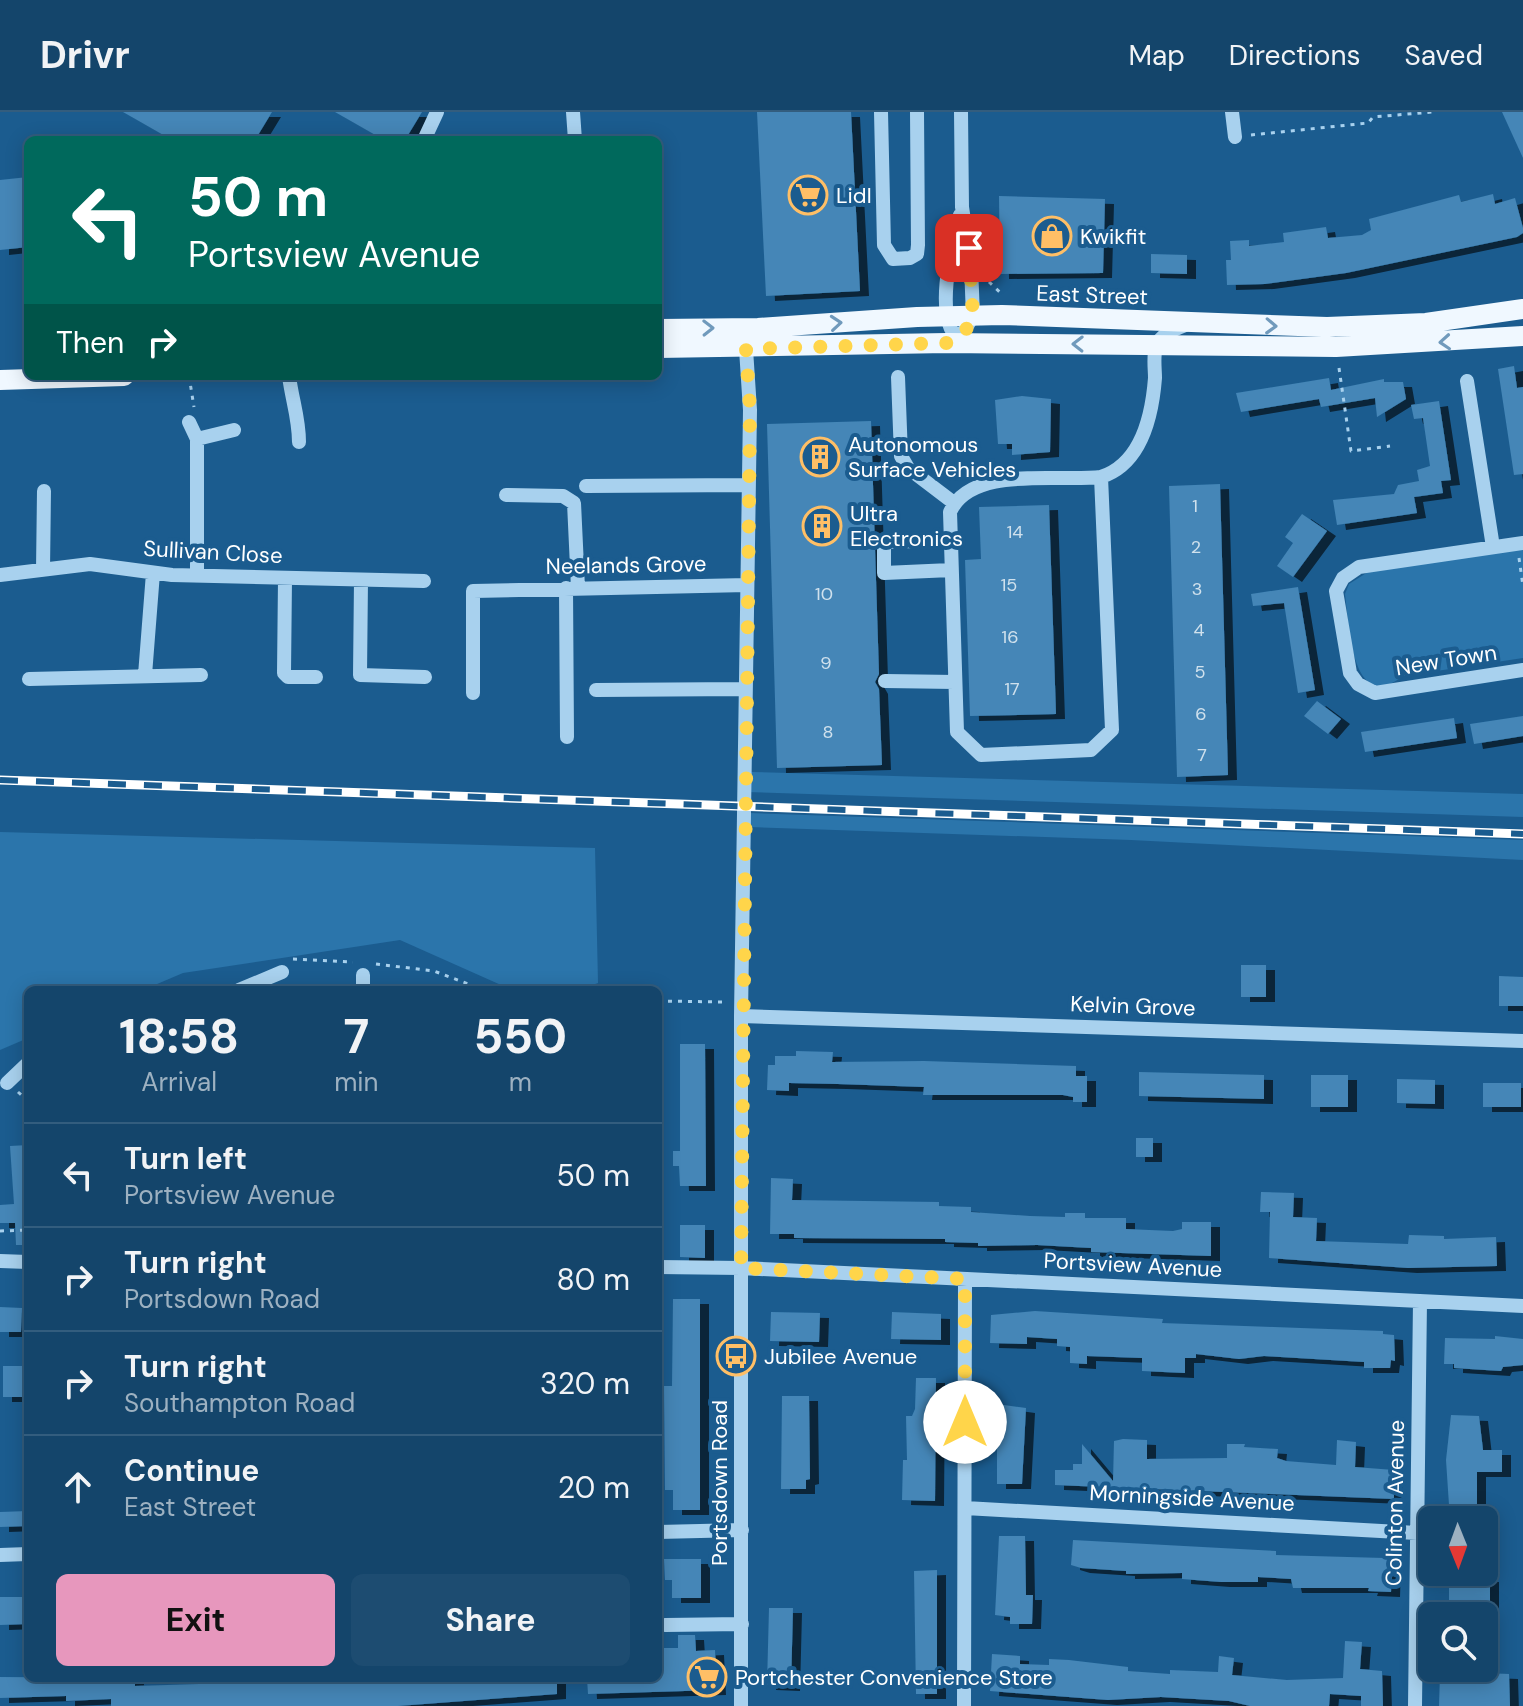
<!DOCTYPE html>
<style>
:root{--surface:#14456b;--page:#1d4c71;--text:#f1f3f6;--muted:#9db1c1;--line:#335d7e;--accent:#e797bd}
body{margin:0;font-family:"DM Sans",sans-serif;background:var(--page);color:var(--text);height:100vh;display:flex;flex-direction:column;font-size:30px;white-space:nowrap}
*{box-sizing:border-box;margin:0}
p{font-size:26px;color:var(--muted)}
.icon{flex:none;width:44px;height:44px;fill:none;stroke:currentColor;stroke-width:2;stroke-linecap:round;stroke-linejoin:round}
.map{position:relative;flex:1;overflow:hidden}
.drawer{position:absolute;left:24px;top:874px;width:638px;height:696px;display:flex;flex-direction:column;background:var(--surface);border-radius:12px;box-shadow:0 4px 20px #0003,0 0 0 2px var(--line)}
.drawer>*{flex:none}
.guide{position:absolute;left:24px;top:24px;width:638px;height:244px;border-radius:12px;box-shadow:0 4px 20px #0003,0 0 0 2px var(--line);background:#00695c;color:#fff;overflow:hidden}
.needle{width:52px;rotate:179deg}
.buttons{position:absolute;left:1418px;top:1394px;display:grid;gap:16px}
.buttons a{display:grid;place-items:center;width:80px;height:80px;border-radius:12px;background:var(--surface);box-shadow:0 4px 20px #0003,0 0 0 2px var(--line);font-size:40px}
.pin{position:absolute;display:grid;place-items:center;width:68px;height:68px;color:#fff;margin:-34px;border-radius:16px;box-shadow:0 4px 12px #0006}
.me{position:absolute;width:88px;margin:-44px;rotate:0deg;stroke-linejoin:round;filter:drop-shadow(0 0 6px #0008)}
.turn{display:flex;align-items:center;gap:28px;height:168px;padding:0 32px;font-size:36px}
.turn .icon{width:104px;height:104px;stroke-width:2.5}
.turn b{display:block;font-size:56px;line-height:68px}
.then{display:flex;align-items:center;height:76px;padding:0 32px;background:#0003;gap:16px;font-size:30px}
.eta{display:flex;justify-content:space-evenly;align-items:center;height:136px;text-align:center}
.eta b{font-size:48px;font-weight:700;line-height:56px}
.primary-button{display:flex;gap:16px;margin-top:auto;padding:16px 32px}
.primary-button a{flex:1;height:92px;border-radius:12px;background:var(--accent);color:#111;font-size:32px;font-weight:700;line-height:92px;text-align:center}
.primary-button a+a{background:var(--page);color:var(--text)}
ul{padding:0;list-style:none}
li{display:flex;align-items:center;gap:24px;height:104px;padding:0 32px;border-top:2px solid var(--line)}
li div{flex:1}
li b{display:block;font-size:30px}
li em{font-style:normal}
header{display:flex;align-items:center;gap:48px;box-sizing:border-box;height:112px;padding:0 40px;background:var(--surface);border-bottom:2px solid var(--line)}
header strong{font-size:38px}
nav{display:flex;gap:44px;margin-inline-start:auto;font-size:28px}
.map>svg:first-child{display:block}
</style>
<header>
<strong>Drivr</strong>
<nav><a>Map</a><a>Directions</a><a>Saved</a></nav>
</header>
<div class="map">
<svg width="1523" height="1594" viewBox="0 0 1523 1594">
<defs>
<filter id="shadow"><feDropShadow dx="9" dy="5" stdDeviation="0" flood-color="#0009"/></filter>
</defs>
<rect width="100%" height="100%" fill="#1b5c8f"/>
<path fill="#2b75ab" d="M1523,437V546L1403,564C1351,605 1349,511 1345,482L1349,472L1368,460Z
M751,660L1523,682V705L746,680Z
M750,701L1523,728V748L1131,728L749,715Z
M0,720L595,736L598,871L579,878H512L400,828L183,861L143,878H28V926L0,938Z"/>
<path fill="#4486b7" filter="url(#shadow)" d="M123,0H272L255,28H172Z
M335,0H422L405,28H384Z
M757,0H851L860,179L766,184Z
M1502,0H1523V46Z
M28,65V135L0,138V68Z
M1493,82L1495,92L1515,86L1523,116V121L1517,125L1346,161L1265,172L1227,173L1226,148H1231L1230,129L1249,128V134L1284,130L1283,121L1326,115L1328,126L1362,123L1371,118L1369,107L1459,83L1461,90Z
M999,84L1105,87L1103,161L1000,162Z
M1151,142L1187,143V162L1151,161Z
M1514,254L1517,276L1523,275V362L1514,363L1498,257Z
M1329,266L1331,278L1384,267V270H1403L1406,287L1377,305L1375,286L1321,295L1319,287L1241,300L1236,281Z
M1022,284L1051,287L1050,340L1012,343V332H998L995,288Z
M1439,289L1451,368L1441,369L1443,381L1414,385L1417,401L1337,413L1333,388L1394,382L1398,373L1419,369L1417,358L1430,354L1423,306L1414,307L1411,293Z
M871,309L879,562L875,570L879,577L882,653L777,656L767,312Z
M1220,372L1228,663L1177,665L1169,374Z
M1049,393L1056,602L970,604L965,448L981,447L979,395Z
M1302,402L1327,419L1293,465L1277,454L1293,431L1285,425Z
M1298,475L1315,578L1298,581L1284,491L1253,494L1251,482Z
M1317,589L1341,607L1328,622L1304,604Z
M1523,604V624L1474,632L1470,612Z
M1454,606L1457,626L1365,640L1361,620Z
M1241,853H1266V885H1241Z
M1499,864L1523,865V894H1499Z
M680,932H705L706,1074H680L679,1054H673V1039H680Z
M796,939L833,940L832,950L924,949L1076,954V964H1087V990H1073V985L1063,983H923L924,975L838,972L789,971V979L767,978L768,953H775V944H796Z
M1139,960L1264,963V987L1139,984Z
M1311,963H1348V995H1311Z
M1397,967L1435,968V992L1397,991Z
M1483,971H1521V995H1483Z
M1136,1026H1153V1045H1136Z
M28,1033V1133H16L15,1111H0V1093L14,1092L10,1034Z
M771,1066L793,1067L792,1088L939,1090V1094L971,1095V1100L1030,1104L1065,1105V1101H1085V1106H1126V1117L1173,1119L1182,1117V1110H1211V1144L1091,1140V1136L1037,1133L978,1134V1131L945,1130V1127L794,1126V1122H770Z
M1261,1080L1294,1081L1293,1105L1317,1106L1316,1129L1408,1132L1409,1123L1444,1124V1127L1496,1125L1497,1154L1408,1156L1269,1146L1270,1100H1260Z
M680,1113H705V1146L680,1145Z
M673,1187H700V1398H673V1378H665L664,1274H672Z
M0,1195L22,1196L21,1220H0Z
M1035,1199L1163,1207L1162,1211L1383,1219V1222L1394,1223L1395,1249L1391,1248L1390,1256H1364V1250L1264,1244L1239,1247L1196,1242V1246H1185V1261L1142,1259V1246L1087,1244V1252L1070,1251V1235L1057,1234V1227L1027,1225V1232L990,1231L991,1203Z
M771,1200L820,1201L819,1230L770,1229Z
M892,1200L941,1202V1228L891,1227Z
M1495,1224L1523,1227V1253L1503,1255L1501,1259L1454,1256V1252H1444L1445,1226L1495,1227Z
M3,1254H26V1285H3Z
M916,1266H936L935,1389L902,1388L903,1348H907L906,1304H912L915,1297Z
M782,1284H809L810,1367L806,1368V1377H781Z
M997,1292L1026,1296L1022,1372H997Z
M1451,1303L1479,1304L1483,1338H1502V1360H1477V1408H1450L1446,1348Z
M1123,1327L1147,1328V1347L1227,1346V1332H1245L1244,1335L1278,1337L1277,1346L1286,1349L1336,1353L1337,1328L1356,1330L1355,1355L1394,1358V1387L1055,1373V1358H1073V1352H1082V1332L1113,1369L1114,1329Z
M28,1399V1414L0,1415V1400Z
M999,1424H1025L1026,1483H1033L1032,1512H1010V1505L995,1503Z
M1073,1428L1276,1439V1443L1384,1446L1392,1449L1391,1480L1368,1479L1369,1476H1293L1291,1467L1258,1465V1470H1221L1182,1467V1461L1126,1462V1459L1081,1456L1071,1453Z
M664,1447H701V1486H672V1468H665Z
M937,1458V1582H916L914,1459Z
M1449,1465H1490V1504H1449Z
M0,1485H28V1512L0,1513Z
M769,1496H793L791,1574L767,1573Z
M678,1523H695L696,1539L715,1538L717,1578L588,1582L587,1566H658V1536H678Z
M1345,1529L1362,1530L1360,1557L1382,1559L1383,1594H1361V1584L1330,1582L1329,1594H1250L1229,1589L1161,1585L1108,1588L990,1579L992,1542L1020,1544V1552L1049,1553V1547L1069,1548L1128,1555V1559L1170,1562V1558L1218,1560L1219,1544L1234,1546L1232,1563L1287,1568L1343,1566Z
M1462,1560L1509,1562L1510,1594H1439L1440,1562Z
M0,1565L135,1566V1574L231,1571V1566H557V1582L398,1594H111V1587L66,1589V1584L0,1586Z"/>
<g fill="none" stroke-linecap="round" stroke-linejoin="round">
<path stroke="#a8d1ee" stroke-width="3" stroke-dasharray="4 6" stroke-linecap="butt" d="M1251,23L1368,11L1373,5L1432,0
M989,170L1003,183
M1339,256L1351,339L1390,334
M189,264L194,295
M1519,446L1523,474
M293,847L353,850
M376,852L434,859L484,878
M658,889L726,890
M18,980L28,989
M0,1119L28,1118"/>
<path stroke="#a8d1ee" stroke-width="14" d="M573,0L575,28
M881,0L884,133L893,147L910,146L917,142L918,133L917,0
M1232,0L1235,25
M424,28L437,0
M960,103C952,131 931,216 963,229
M947,231L961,224L973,204L971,154L962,95L961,0
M289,264C292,288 299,306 299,330
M898,265L901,344L908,356L954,391
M1467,269L1493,435
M189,310L197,327
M1101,365C1057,370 971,353 950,400L957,620L981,643L1091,638L1112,618L1101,365C1141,352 1152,305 1155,266C1155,257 1153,244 1156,235C1159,223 1175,217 1185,213
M586,374L748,373
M506,383L563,384L574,391L578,476
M950,428L884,430V461L951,458
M1523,431L1359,455L1343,466L1336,479L1350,561L1358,572L1375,581L1523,558
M43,458L44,379
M0,463L90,452L172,463L424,469
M197,463V327L234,318
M285,467L284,561L288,565H316
M361,468L360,563L425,565
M566,476L567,625
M145,563L153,461
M29,567L201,563
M885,569L955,570
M596,578L745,577
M473,581V479L747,473
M239,878L282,860
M363,878V863
M741,904L1523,929
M7,971L28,951
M0,1149L28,1150
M658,1155L741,1156L1523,1194
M965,1396L1417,1421
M658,1420L742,1418
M0,1443L28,1442
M665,1513L742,1512
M741,1594V904L750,298L746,237
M964,1594L965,1167
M1415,1594L1420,1189"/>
<path stroke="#f0f8ff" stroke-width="20" d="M658,217L758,216L917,205L1002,203L1327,215L1426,211L1523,197
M658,236L947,231L1336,235L1523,224
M0,268L124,264"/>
<g stroke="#fff" stroke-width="9">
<path id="rail" d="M0,668L1523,722"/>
</g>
<use href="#rail" stroke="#1b5c8f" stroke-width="6" stroke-dasharray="18" stroke-linecap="butt"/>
</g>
<defs><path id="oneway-chevron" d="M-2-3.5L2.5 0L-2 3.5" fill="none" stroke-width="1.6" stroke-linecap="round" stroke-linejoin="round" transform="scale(2)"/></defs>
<g stroke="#709abc">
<use href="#oneway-chevron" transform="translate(836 211) rotate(-5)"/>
<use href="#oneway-chevron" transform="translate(1271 214) rotate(2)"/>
<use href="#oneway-chevron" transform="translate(708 216) rotate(-1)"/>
<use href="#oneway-chevron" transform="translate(1445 230) rotate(176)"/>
<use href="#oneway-chevron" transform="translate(1078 232) rotate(-179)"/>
</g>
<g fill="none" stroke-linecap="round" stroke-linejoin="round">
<path stroke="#ffd54a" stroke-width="14" stroke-dasharray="0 25.2" d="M965,1310V1167L741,1156L750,298L746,237L947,231C961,225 968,218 973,204L969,136"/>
</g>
<defs>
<g id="supermarket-ring" transform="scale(2)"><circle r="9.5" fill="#1b5c8f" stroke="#ffbf66" stroke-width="1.5"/><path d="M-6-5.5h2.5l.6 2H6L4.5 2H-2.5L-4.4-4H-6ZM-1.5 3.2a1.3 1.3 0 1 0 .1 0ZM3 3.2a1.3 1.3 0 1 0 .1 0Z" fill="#ffbf66"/></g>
<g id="shop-ring" transform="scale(2)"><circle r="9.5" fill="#1b5c8f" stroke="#ffbf66" stroke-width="1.5"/><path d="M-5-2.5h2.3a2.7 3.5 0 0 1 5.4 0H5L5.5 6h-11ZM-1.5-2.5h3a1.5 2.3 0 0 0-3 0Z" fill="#ffbf66"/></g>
<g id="building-ring" transform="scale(2)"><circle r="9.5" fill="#1b5c8f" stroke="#ffbf66" stroke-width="1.5"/><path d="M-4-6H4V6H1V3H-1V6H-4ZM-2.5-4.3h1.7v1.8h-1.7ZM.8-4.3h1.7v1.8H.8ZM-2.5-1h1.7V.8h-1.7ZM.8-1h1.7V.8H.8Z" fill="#ffbf66"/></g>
<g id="bus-ring" transform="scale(2)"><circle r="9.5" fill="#1b5c8f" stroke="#ffbf66" stroke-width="1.5"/><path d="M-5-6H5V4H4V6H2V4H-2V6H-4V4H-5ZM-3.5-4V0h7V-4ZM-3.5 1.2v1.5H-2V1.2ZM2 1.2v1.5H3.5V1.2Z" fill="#ffbf66"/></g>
</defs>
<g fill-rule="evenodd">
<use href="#supermarket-ring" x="808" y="83"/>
<use href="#shop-ring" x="1052" y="124"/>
<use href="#building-ring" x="820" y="345"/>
<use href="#building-ring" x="822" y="414"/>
<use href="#bus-ring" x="736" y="1244"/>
<use href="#supermarket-ring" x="707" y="1565"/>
</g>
<g text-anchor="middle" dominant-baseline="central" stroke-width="8" stroke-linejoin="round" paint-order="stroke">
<g font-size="18" fill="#d0e1ed">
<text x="1195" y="394">1</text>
<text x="1015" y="420">14</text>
<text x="1196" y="435">2</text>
<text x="1009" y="473">15</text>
<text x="1197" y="477">3</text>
<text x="824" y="482">10</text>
<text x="1199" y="518">4</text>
<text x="1010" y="525">16</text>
<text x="826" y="551">9</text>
<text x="1200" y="560">5</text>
<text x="1012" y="577">17</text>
<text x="1201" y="602">6</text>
<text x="828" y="620">8</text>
<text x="1202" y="643">7</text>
</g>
<g font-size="22" fill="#fff" stroke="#1b5c8f" text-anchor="start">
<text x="836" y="83">Lidl</text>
<text x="1080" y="124">Kwikfit</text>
<text x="848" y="332">Autonomous<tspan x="848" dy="25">Surface Vehicles</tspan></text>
<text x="850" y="401">Ultra<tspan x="850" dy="25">Electronics</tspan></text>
<text x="764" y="1244">Jubilee Avenue</text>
<text x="735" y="1565">Portchester Convenience Store</text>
</g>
<g font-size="22" fill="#fff" stroke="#1b5c8f">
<text transform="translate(1092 183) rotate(2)">East Street</text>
<text transform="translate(213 440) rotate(3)">Sullivan Close</text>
<text transform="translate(626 453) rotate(-1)">Neelands Grove</text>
<text transform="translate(1446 548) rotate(-9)">New Town</text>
<text transform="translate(1133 894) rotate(2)">Kelvin Grove</text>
<text transform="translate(1133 1153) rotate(3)">Portsview Avenue</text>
<text transform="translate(719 1371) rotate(-90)">Portsdown Road</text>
<text transform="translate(1192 1386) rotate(3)">Morningside Avenue</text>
<text transform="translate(1395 1391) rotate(-89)">Colinton Avenue</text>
</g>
</g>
</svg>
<div class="buttons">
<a><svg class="needle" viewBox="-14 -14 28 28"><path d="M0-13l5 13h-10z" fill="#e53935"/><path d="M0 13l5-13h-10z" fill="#9db1c1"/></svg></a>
<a><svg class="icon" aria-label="search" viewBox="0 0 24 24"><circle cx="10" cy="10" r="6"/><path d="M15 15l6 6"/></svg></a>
</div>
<div class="pin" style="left:969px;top:136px;background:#d93025"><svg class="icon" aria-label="arrive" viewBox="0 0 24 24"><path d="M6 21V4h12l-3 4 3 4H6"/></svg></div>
<svg class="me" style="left:965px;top:1310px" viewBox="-20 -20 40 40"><circle r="19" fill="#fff"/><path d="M0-13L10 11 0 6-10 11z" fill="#ffd54a"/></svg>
<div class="guide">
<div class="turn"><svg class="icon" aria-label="left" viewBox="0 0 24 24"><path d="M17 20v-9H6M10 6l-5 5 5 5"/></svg><div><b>50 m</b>Portsview Avenue</div></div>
<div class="then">Then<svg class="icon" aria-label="right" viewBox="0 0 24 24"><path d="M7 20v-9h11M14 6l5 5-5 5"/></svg></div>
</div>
<section class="drawer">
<div class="eta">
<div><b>18:58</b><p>Arrival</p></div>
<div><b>7</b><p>min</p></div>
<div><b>550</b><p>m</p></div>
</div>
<ul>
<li><svg class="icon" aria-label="left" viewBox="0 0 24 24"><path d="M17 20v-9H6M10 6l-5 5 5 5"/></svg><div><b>Turn left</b><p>Portsview Avenue</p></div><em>50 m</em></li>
<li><svg class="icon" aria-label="right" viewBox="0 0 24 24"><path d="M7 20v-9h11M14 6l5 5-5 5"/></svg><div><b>Turn right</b><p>Portsdown Road</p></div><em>80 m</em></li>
<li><svg class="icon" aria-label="right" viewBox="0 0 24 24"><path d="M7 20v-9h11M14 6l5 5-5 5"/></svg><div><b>Turn right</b><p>Southampton Road</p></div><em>320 m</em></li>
<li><svg class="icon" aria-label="ahead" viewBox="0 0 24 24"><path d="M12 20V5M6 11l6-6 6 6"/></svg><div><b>Continue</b><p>East Street</p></div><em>20 m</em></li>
</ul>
<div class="primary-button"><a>Exit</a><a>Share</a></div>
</section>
</div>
